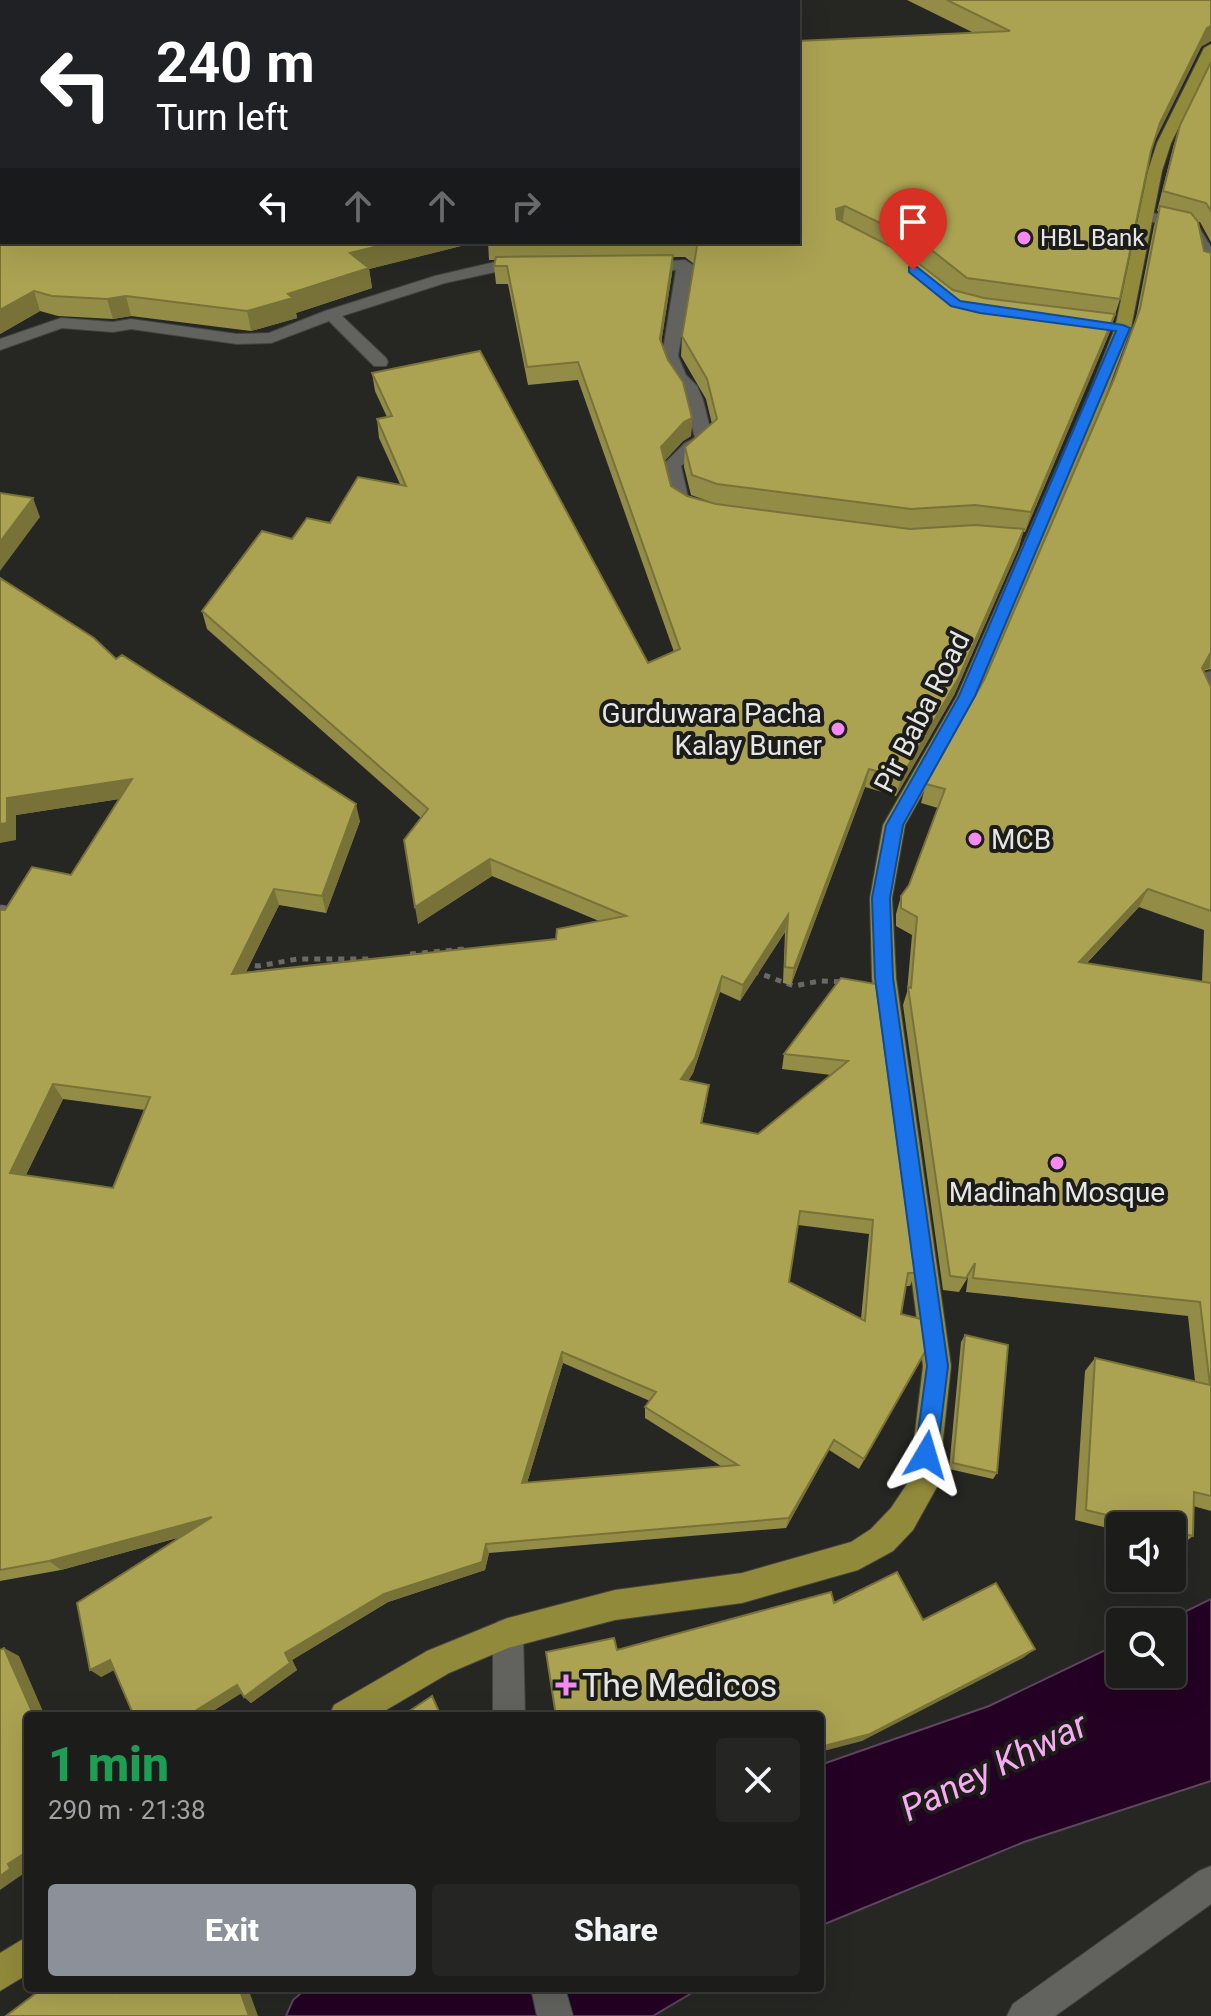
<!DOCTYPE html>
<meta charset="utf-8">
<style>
:root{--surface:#1c1c1a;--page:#252523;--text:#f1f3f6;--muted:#a0a1a2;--line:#3a3a39;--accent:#8c9099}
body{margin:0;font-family:Roboto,sans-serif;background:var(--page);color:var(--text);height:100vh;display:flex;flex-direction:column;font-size:30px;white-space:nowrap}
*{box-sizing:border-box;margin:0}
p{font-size:26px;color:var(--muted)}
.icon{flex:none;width:44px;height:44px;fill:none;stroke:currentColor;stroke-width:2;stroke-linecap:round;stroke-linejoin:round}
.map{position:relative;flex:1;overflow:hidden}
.side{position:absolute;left:24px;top:1712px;width:800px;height:280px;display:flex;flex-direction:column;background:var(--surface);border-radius:8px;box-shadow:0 8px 32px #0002,0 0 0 2px var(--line)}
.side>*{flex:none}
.hud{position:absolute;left:0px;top:0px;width:800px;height:244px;box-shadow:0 8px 32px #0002,0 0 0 2px var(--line);background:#202124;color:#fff;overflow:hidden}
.controls{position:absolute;left:1106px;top:1512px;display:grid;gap:16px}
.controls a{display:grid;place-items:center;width:80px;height:80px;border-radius:8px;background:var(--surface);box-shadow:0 8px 32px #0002,0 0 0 2px var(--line);font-size:40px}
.pin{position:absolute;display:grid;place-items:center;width:68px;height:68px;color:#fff;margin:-82px -34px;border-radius:50% 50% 50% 0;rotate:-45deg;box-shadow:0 0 8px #0007}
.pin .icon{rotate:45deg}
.me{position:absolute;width:88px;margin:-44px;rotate:7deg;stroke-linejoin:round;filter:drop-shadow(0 0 6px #0008)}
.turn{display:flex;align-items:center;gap:28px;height:168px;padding:0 24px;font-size:36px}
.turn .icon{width:104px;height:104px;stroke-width:2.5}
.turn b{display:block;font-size:56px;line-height:68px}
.lanes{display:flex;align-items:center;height:76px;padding:0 24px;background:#0003;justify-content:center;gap:40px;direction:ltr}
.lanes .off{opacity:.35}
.round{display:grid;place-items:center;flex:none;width:84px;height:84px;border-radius:8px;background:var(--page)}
.headline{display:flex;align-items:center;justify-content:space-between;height:136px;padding:0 24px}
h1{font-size:48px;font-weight:800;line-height:60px;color:#1e9e55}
.button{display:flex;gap:16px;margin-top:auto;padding:16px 24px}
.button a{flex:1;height:92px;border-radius:8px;background:var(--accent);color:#fff;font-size:32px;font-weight:800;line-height:92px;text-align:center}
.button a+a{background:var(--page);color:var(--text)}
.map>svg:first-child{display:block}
</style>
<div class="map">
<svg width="1211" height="2016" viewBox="0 0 1211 2016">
<rect width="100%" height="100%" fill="#262623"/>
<path fill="#240124" stroke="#5e465e" stroke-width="2" d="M1211,1599V1781L1024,1842L820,1926V1765L989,1706L1120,1643V1674H1172V1622H1164Z
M307,1988H700L653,2016H286L293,2000Z"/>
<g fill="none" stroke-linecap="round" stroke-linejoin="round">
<g stroke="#434340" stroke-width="2">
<path id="minor" d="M1145,211L1197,224L1211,247V275L1200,270L1194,241L1186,230L1140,219V213Z
M685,260L693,265L678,356L686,375L697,386L703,400L713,440L681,466L688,497L707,509L698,515L673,504L663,465L685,443L695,438L685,400L680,388L670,377L662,356L676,270L641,273L633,268L641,263Z
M525,261L531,263V269L495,272L445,283L342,316L386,358L388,362L386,366H374L329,321L271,343L237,344L131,329L113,332L62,328L0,350V339L61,318L113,322L131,319L237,334L269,333L325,311L435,276L495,262Z
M1211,671V707L1204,705L1196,686L1204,673Z
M508,1618L519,1622L523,1633L525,1716H493V1633L497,1622Z
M1211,1866V1904L1055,2016H1007L1013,2004L1199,1871Z
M531,1988H565L573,2016H537Z"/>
</g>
<g stroke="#434340" stroke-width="2">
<path id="major" d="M1211,44V62L1171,143L1162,171L1131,328L1105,398L977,696L905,825L892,898L896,978L951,1366L938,1485L913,1530L893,1551L858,1570L742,1603L615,1620L508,1648L449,1673L376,1716H329L334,1705L427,1651L508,1618L615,1590L742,1573L851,1542L871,1529L891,1508L909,1481L923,1366L872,978L870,898L883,825L957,696L1087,398L1115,328L1148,171L1157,143L1204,48Z
M28,1936V1974L0,1991V1953Z"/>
</g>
<path stroke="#696966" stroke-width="5" stroke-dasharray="6 6" stroke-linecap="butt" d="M0,907L12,909
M410,954L464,949
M243,964L258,966L298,959H369
M753,971L794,986L820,981L843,982"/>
<use href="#minor" fill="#62625e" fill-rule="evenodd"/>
<use href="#major" fill="#918a3b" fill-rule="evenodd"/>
</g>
<path fill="#938c47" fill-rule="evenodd" d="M907,0H1211L1201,47L1154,142L1150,155L1120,299L1109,334L1025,532H1023L1019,547L954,695L896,796L865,787L791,985L783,983L785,932L740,1001L720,992L693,1073L688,1081L707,1100L702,1123L758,1134L831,1075L782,1069L784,1054L841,978L915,1273L910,1286H906L901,1314L920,1362L859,1469L829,1450L786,1528L489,1553L485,1570L388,1602L292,1660L297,1670L251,1703L244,1697L241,1693L205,1716H134L114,1670L101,1677L181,1537L61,1570L0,1581V910H5L71,875L119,799L16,815V840L0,578L116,659L360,821L326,913L279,905L246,972L556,939L599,921L492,876L418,924L421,818L207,629L202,611L292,539L330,523L400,484L379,438L377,419L387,417L375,391L372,373L648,663L674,652L578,380L528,385L508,284H496L494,266L495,260H489L488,242H798L972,32ZM673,257H685L694,264L682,336L681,356L706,399L712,424L685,447L684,467L691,495L711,502L687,496L671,486L664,461L683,441L691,436L692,418L661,343L672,273ZM63,1099L145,1110L113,1188L26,1175ZM798,1225L869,1234L861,1319L789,1282ZM563,1363L650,1401L645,1407V1418L721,1466L527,1483Z
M1211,62V242L1200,222H1197L1204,251L1211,253V669L1203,671L1211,687V1511L1193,1506V1536L1180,1546L1172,1544V1526H1120V1531L1075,1520L1085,1371L1095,1358L1195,1381L1188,1316L966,1292L968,1277L959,1292L943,1290L903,1005L907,992L912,935L896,926V914L901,896L909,885L938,808L921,803L926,784L985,678L1114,379L1135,323L1154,226L1159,211H1157L1174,144L1180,125ZM1139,907L1204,930L1202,982L1087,963Z
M48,242H477L369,269L372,288L296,313L297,318L251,331L131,316L113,319L58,316L40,311L0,334L44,244Z
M965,1335L997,1473L993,1479L949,1469L961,1342Z"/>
<path fill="#787239" d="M610,0H637L634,2H608Z
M1211,26V41L1201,47L1154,142L1160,123L1207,28Z
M845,206L842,225L834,228L836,209Z
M395,242H477L369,269L372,288L296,313L297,318L251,331L247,311L288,294L350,253Z
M673,255L672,273L659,357L660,339Z
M34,291L40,311L0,334V310Z
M126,296L131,316L113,319L107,299Z
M1115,314L1109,334L1025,532L1031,512Z
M692,418L691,436L683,441L660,466L661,447L684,422Z
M33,498L40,517L0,571V542Z
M1024,529L1019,547L954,695L896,796L901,778Z
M1211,652L1210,668L1201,671L1202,668Z
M869,769L865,787L791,985L794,968Z
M132,779L139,796L16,815V840L0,843V824L7,798Z
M356,804L360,821L326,913L322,896Z
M490,859L492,876L418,924L415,907Z
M274,889L279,905L237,990L232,974Z
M1148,889L1139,907L1071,979L1079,962Z
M788,915L785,932L740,1001L743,985Z
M722,976L720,992L693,1073L679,1095L681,1079Z
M53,1084L63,1099L20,1187L10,1173Z
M562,1352L563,1363L524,1493L522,1483Z
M834,1440L829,1450L786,1528L789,1518Z
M212,1517L220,1526L61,1570L49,1561Z
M486,1544L489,1553L485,1570L388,1602L292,1660L297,1670L251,1703L244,1697L285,1653L384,1594Z
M4,1648L19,1656L45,1716H34Z
M1035,1649L1023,1658L862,1741L820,1752V1747Z
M110,1660L121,1666L101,1677L90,1670Z
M237,1685L245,1691L205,1716H187Z
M28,1851V1865L24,1867L26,1872L0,1890V1876L8,1864Z
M239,1988H248L258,2016H249Z"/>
<path fill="#aba352" stroke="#787239" stroke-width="2" fill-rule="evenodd" d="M310,0H610L608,2H310Z
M947,0H1211V26L1207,28L1160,123L1151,151L1120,299L967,278L924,244L845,206L836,209L837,219L909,256L953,290L984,298L1115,314L1031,512L975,505L911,509L717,484L692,475L685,447L717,419L707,379L682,336L697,246L692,242H798V41L1010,31Z
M1211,62V211L1206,203L1163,191L1180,125Z
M1160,206L1191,213L1198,222L1204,251L1211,253V652L1202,668L1211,687V911L1148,889L1079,962L1211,983V1496L1194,1492L1193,1536L1172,1531V1526H1151L1086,1510L1095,1358L1210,1385L1200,1302L973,1278L975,1263L966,1278L950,1276L908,987L911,988L917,917L901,908V896L909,885L945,789L926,784L985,678L1114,379L1140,309Z
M4,242H38L44,244L48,242H395L350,253L369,268L288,294L293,298L247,311L126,296L107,299L52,296L34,291L0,310V245Z
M673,255L660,339L668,360L683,382L692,418L684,422L661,447L671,486L687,496L716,504L910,529L975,525L1024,529L959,677L901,778L869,769L794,968L785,967L788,915L743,985L722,976L695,1058L681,1079L709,1085L701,1123L758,1134L848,1061L784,1054L841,978L876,984L915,1273H908L901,1314L921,1319L926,1350L864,1459L834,1440L789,1518L486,1544L482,1562L384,1594L285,1653L290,1663L244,1697L237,1685L187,1716H134L110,1660L90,1670L77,1603L212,1517L49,1561L0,1570V910H5L32,867L71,875L132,779L7,798V823L0,824V578L94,638L116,659L122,655L356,804L322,896L274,889L232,974L556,939L557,929L626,916L490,859L415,907L404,840L428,809L202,611L262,531L292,539L307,518L330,523L358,477L406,486L377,419L392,416L372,373L480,351L648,663L680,649L578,362L527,367L507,266H494L496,257ZM53,1084L150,1097L113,1188L10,1173ZM800,1211L873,1220L865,1321L789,1282ZM562,1352L656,1392L645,1407L738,1465L522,1483Z
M0,493L33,498L0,542Z
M965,1335L1008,1345L997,1473L953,1463Z
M897,1572L923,1620L996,1583L1035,1649L870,1734L820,1747V1716H556L546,1652L614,1638L617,1650L831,1592L834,1603Z
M4,1648L34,1716H28V1851L8,1864L10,1869L0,1876V1650Z
M432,1696L441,1716H402Z
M43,1988H111L113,1993L120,1988H239L249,2016H6Z"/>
<path fill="#1a73e8" stroke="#114b97" stroke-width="2" d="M909,267H917L960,301L1123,325L1130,328L975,696L903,825L890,898L893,978L948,1366L937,1455L934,1463L926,1466L919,1463L915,1455L927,1366L875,978L872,898L886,825L959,696L1116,331L980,313L951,306L909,272Z"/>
<g fill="#f489f0" stroke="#1c1c19" stroke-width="3">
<circle cx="1024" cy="238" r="8"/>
<circle cx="838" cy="729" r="8"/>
<circle cx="975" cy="839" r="8"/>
<circle cx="1057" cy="1163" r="8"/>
<path d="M562 1673h8v8h8v8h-8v8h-8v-8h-8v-8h8z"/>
</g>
<g text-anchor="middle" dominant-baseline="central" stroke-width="8" stroke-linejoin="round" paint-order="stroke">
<g font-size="24" fill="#e6e6e4" stroke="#1c1c19" text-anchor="start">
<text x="1040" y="238">HBL Bank</text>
</g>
<g font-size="28" fill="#e6e6e4" stroke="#1c1c19">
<text transform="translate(922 712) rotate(-63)">Pir Baba Road</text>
</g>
<g font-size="28" fill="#e6e6e4" stroke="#1c1c19" text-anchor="end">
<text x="822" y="713">Gurduwara Pacha<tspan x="822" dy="32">Kalay Buner</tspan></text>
<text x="991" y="839" text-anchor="start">MCB</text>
<text x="1057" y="1192" text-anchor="middle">Madinah Mosque</text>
</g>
<g font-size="34" fill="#e6e6e4" stroke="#1c1c19" text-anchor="start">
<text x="582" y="1685">The Medicos</text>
</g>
<g font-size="36" font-style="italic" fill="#f9aaf5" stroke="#1c1c19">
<text transform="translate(994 1767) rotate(-26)">Paney Khwar</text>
</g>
</g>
</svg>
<div class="controls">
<a><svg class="icon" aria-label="sound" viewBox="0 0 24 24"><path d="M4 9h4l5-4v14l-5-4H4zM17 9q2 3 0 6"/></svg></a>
<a><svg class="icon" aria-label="search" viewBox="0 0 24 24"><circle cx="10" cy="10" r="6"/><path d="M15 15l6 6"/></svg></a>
</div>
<div class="pin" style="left:913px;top:270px;background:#d93025"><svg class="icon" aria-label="arrive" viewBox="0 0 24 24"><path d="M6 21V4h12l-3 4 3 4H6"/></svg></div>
<svg class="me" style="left:926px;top:1455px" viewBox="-20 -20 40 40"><path d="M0-17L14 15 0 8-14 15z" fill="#1a73e8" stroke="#fff" stroke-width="4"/></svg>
<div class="hud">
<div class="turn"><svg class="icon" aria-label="left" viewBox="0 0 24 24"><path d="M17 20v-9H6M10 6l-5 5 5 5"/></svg><div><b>240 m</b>Turn left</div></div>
<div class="lanes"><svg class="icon" aria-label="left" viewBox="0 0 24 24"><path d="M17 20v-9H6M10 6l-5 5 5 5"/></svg><svg class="icon off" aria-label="ahead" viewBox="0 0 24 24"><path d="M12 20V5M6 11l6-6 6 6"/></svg><svg class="icon off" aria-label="ahead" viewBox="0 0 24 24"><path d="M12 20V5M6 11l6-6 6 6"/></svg><svg class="icon off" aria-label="right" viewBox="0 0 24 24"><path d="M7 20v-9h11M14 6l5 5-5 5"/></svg></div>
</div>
<section class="side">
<div class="headline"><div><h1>1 min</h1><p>290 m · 21:38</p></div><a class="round"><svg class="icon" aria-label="close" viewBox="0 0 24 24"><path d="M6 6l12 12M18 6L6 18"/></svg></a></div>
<div class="button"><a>Exit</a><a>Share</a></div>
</section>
</div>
